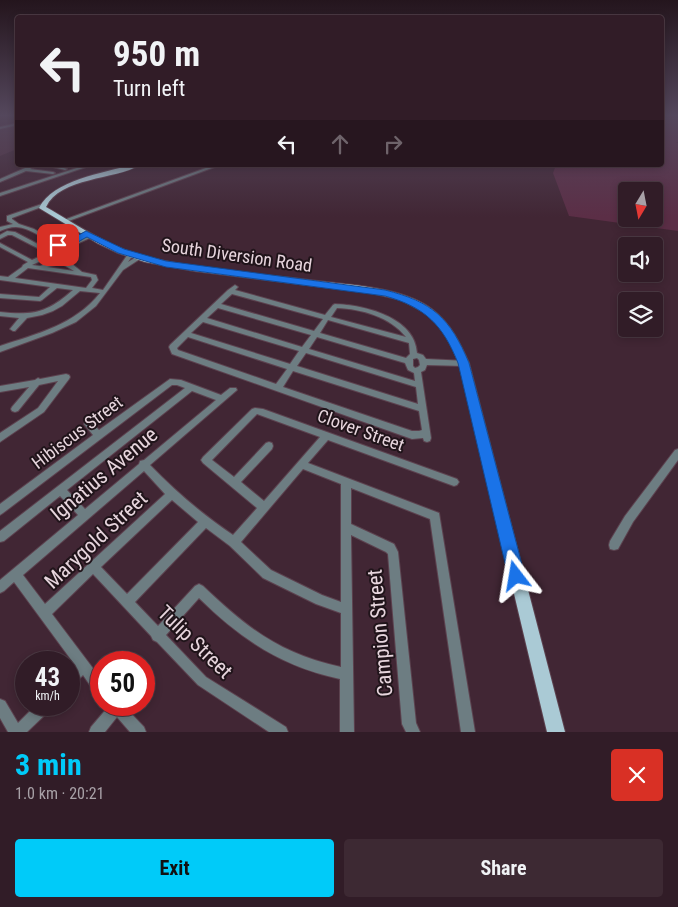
<!DOCTYPE html>
<meta charset="utf-8">
<style>
:root{--surface:#311c27;--page:#3d2933;--text:#f1f3f6;--muted:#a8a1a7;--line:#4c3a44;--accent:#00cbf9}
body{margin:0;font-family:"Roboto Condensed",sans-serif;background:var(--page);color:var(--text);height:100vh;display:flex;flex-direction:column;font-size:19px;white-space:nowrap}
*{box-sizing:border-box;margin:0}
p{font-size:16px;color:var(--muted)}
.icon{flex:none;width:28px;height:28px;fill:none;stroke:currentColor;stroke-width:2;stroke-linecap:round;stroke-linejoin:round}
.map{position:relative;height:732px;overflow:hidden}
.side{display:flex;flex-direction:column;background:var(--surface);flex:1}
.side>*{flex:none}
.hud{position:absolute;left:15px;top:15px;width:649px;height:152px;border-radius:5px;box-shadow:0 2px 8px #0003,0 0 0 1px var(--line);background:#311c27;color:var(--text);overflow:hidden}
.needle{width:32px;rotate:190deg}
.fabs{position:absolute;left:618px;top:182px;display:grid;gap:10px}
.fabs a{display:grid;place-items:center;width:45px;height:45px;border-radius:5px;background:var(--surface);box-shadow:0 2px 8px #0003,0 0 0 1px var(--line);font-size:25px}
.speed{position:absolute;left:15px;top:651px;display:flex;gap:10px;font-size:25px;font-weight:700;text-align:center}
.speed>*{display:grid;place-content:center;width:65px;height:65px;border-radius:50%;background:var(--surface);box-shadow:0 2px 8px #0003,0 0 0 1px var(--line);line-height:1}
.speed small{font-size:12px;font-weight:400}
.speed .limit{border:8px solid #d22;background:#fff;color:#111}
.pin{position:absolute;display:grid;place-items:center;width:42px;height:42px;color:#fff;margin:-21px;border-radius:10px;box-shadow:0 2px 8px #0006}
.me{position:absolute;width:55px;margin:-28px;rotate:346deg;stroke-linejoin:round;filter:drop-shadow(0 0 4px #0008)}
.turn{display:flex;align-items:center;gap:18px;height:105px;padding:0 15px;font-size:22px}
.turn .icon{width:65px;height:65px;stroke-width:2.5}
.turn b{display:block;font-size:35px;line-height:42px}
.lanes{display:flex;align-items:center;height:48px;padding:0 15px;background:#0003;justify-content:center;gap:25px;direction:ltr}
.lanes .off{opacity:.35}
.round{display:grid;place-items:center;flex:none;width:52px;height:52px;border-radius:5px;background:var(--page)}
.summary{display:flex;align-items:center;justify-content:space-between;height:85px;padding:0 15px}
h1{font-size:30px;font-weight:700;line-height:38px;color:var(--accent)}
.primary-button{display:flex;gap:10px;margin-top:auto;padding:10px 15px}
.primary-button a{flex:1;height:58px;border-radius:5px;background:var(--accent);color:#111;font-size:20px;font-weight:700;line-height:58px;text-align:center}
.primary-button a+a{background:var(--page);color:var(--text)}
.map>svg:first-child{display:block}
</style>
<div class="map">
<svg width="678" height="732" viewBox="0 0 678 732">
<rect width="100%" height="100%" fill="#412634"/>
<path fill="#503041" d="M17,124V149L0,156V129Z"/>
<path fill="#5b2e46" fill-rule="evenodd" d="M661,114H678V142L676,143H678V231L569,216L553,173L556,165H661ZM626,191H654V219H626Z"/>
<g fill="none" stroke-linecap="round" stroke-linejoin="round">
<g stroke="#5c424f" stroke-width="2">
<path id="minor" d="M18,123V125L0,129V127Z
M32,165H38L30,169L53,172L55,173L53,174L26,171L0,182V179Z
M45,165H53L67,169L65,170Z
M86,165H92L0,196V193Z
M214,165H220L66,222L61,221Z
M42,204L44,205V206L12,218V219L19,224L34,229L63,246L89,235L94,236L32,265L40,266L50,263L61,261L72,264L82,272L96,275L98,280L92,288L103,290L128,254L130,253L133,255L128,262L138,256H142L143,257L123,270L96,306L76,322L52,333L0,352V346C36,334 75,325 100,293L80,291L62,306L53,311L42,315L27,318L15,331H13L10,329L19,318L0,316V312C34,316 48,312 73,290L57,288L42,300L40,301L0,298V294L39,297L50,287L0,280V276L8,277L22,267L23,265L28,262L0,247V243L32,260L47,253L12,235H8L0,239V235L7,231L15,232L51,251L59,248C46,240 31,228 16,227C10,227 5,229 0,231V227L13,224L7,221V216ZM56,265H64L74,271L47,267ZM28,268L91,277L92,280L86,288L15,278Z
M235,285L238,287L235,290L325,315L333,305L335,304C364,305 415,317 417,353L423,355L426,359L467,361L468,363L467,365L464,366L427,365L425,370L421,372L431,438L430,441L427,442L424,441L423,438L412,439L172,354L169,347L170,345L228,290ZM232,294L323,319L314,331L221,304ZM218,308L311,335L302,347L207,318ZM337,308C362,309 390,317 406,337L331,317ZM328,320L409,343L410,354L406,358L320,333ZM203,322L299,351L290,364L191,333ZM188,337L287,369L276,384L178,350L177,348ZM317,337L405,363L408,370L414,373L415,381L309,349ZM306,353L416,387L418,404L297,366ZM417,358L419,360L420,365L418,367L415,368L413,366V359ZM293,371L419,411L422,430L419,431H412L283,387Z
M66,374L69,375L70,377L69,379L44,412L0,442V433L38,408L58,381L39,385L18,411L15,412L12,411L11,409L12,407L29,387L0,392V386L35,380L38,378L40,379Z
M170,379L181,380L221,395L230,388H236L237,390L150,465C176,492 202,514 233,535L257,508L203,463L201,460L203,457L252,409L255,408L263,409L457,479L459,482L457,485L454,486L328,440L308,463L439,513L475,732H461L430,519L351,488V524L394,544L398,552L416,723L420,732H406L402,724L388,554L386,552L351,535L354,732H340V679C281,666 242,640 199,598L166,635L206,677L286,727L288,732H269L198,685L157,642L153,640L151,636L93,574L52,614L101,679V695L96,694L83,675L73,685L69,687V672L75,665L14,582L4,591L0,593V580L78,515L60,496L4,541L0,542V531L185,388L177,385H172L3,513L0,515V504L93,435L84,424L85,422C91,419 95,426 99,430ZM192,391L216,400L144,460L140,461L139,464L85,509L67,490ZM257,414L320,437L264,501L241,482L272,449L273,446L272,443L269,442L266,443L234,477L212,460ZM303,469L341,484V602L322,595L271,570L241,542ZM144,471L165,494L45,604L23,575ZM172,500L198,522L127,594L101,567ZM206,528L230,546L263,578L316,604L341,613V667C280,654 247,628 203,586L199,584L195,586L158,626L135,602Z
M678,449V460L633,522L618,549L614,550L610,549L609,545L610,541L625,516L675,450Z
M0,699L5,701L18,723L36,705H52L50,710L27,732H8L0,718Z
M107,705H123L144,727L146,732H130L117,717L105,732H89L91,727L108,707Z"/>
</g>
<g stroke="#5c424f" stroke-width="2">
<path id="major" d="M131,165H140C115,180 60,177 46,207C79,226 113,250 151,258C203,270 257,274 309,280C347,285 402,286 433,310C451,324 460,343 469,363L565,732H547L459,363L448,337L440,326L426,313L401,300L371,293L194,271L145,262L118,253L97,243L39,208C53,180 103,173 131,165Z"/>
</g>
<use href="#minor" fill="#6d7d82" fill-rule="evenodd"/>
<use href="#major" fill="#aacad5" fill-rule="evenodd"/>
</g>
<linearGradient id="sky" x2="0" y2="1"><stop stop-color="#24151d"/><stop offset="0.53" stop-color="#54475c"/><stop offset="1" stop-color="#54475c" stop-opacity="0"/></linearGradient>
<rect width="678" height="217" fill="url(#sky)"/>
<path fill="#1a73e8" stroke="#114b97" d="M86,231L124,249L166,261L385,290C433,302 450,318 469,363L525,576L522,582L516,585L510,582L508,576L458,363C443,325 425,307 385,296L166,267L118,253L87,237C76,242 64,255 54,245L58,243L62,244Z"/>
<g text-anchor="middle" dominant-baseline="central" stroke-width="4" stroke-linejoin="round" paint-order="stroke">
<g font-size="18" fill="#e7d5dd" stroke="#20141a">
<text transform="translate(237 255) rotate(8)">South Diversion Road</text>
<text transform="translate(361 430) rotate(20)">Clover Street</text>
<text transform="translate(77 432) rotate(-37)">Hibiscus Street</text>
</g>
<g font-size="21" fill="#e7d5dd" stroke="#20141a">
<text transform="translate(104 474) rotate(-40)">Ignatius Avenue</text>
<text transform="translate(96 540) rotate(-43)">Marygold Street</text>
<text transform="translate(380 633) rotate(-95)">Campion Street</text>
<text transform="translate(195 642) rotate(44)">Tulip Street</text>
</g>
</g>
</svg>
<div class="fabs">
<a><svg class="needle" viewBox="-14 -14 28 28"><path d="M0-13l5 13h-10z" fill="#e53935"/><path d="M0 13l5-13h-10z" fill="#a8a1a7"/></svg></a>
<a><svg class="icon" aria-label="sound" viewBox="0 0 24 24"><path d="M4 9h4l5-4v14l-5-4H4zM17 9q2 3 0 6"/></svg></a>
<a><svg class="icon" aria-label="layers" viewBox="0 0 24 24"><path d="M12 4l9 5-9 5-9-5zM3 14l9 5 9-5"/></svg></a>
</div>
<div class="speed"><div>43<small>km/h</small></div><div class="limit">50</div></div>
<div class="pin" style="left:58px;top:245px;background:#d93025"><svg class="icon" aria-label="arrive" viewBox="0 0 24 24"><path d="M6 21V4h12l-3 4 3 4H6"/></svg></div>
<svg class="me" style="left:516px;top:576px" viewBox="-20 -20 40 40"><path d="M0-17L14 15 0 8-14 15z" fill="#1a73e8" stroke="#fff" stroke-width="4"/></svg>
<div class="hud">
<div class="turn"><svg class="icon" aria-label="left" viewBox="0 0 24 24"><path d="M17 20v-9H6M10 6l-5 5 5 5"/></svg><div><b>950 m</b>Turn left</div></div>
<div class="lanes"><svg class="icon" aria-label="left" viewBox="0 0 24 24"><path d="M17 20v-9H6M10 6l-5 5 5 5"/></svg><svg class="icon off" aria-label="ahead" viewBox="0 0 24 24"><path d="M12 20V5M6 11l6-6 6 6"/></svg><svg class="icon off" aria-label="right" viewBox="0 0 24 24"><path d="M7 20v-9h11M14 6l5 5-5 5"/></svg></div>
</div>
</div>
<section class="side">
<div class="summary"><div><h1>3 min</h1><p>1.0 km · 20:21</p></div><a class="round" style="background:#d93025;color:#fff"><svg class="icon" aria-label="close" viewBox="0 0 24 24"><path d="M6 6l12 12M18 6L6 18"/></svg></a></div>
<div class="primary-button"><a>Exit</a><a>Share</a></div>
</section>
